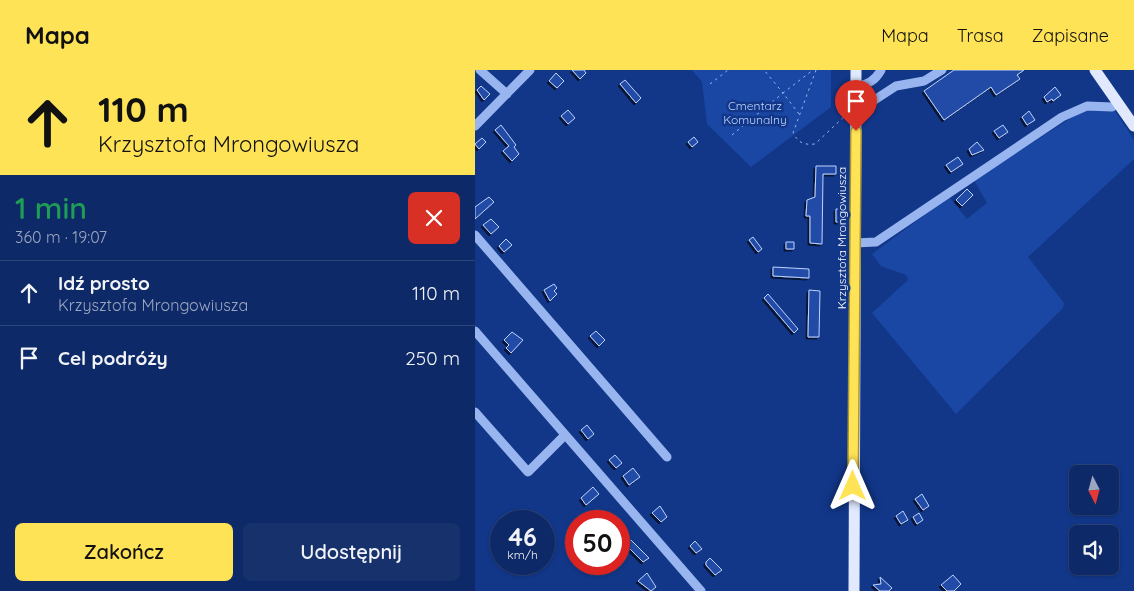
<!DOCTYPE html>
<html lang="pl">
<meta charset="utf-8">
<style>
:root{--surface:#0e2967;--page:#17316d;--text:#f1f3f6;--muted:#9ba6c0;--line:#2e457b;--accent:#ffe357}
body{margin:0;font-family:Quicksand,sans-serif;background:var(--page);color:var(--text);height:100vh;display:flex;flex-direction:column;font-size:19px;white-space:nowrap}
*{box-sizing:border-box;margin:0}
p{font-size:16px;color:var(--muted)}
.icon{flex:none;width:28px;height:28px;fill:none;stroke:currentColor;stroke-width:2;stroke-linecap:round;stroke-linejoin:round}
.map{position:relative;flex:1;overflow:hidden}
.details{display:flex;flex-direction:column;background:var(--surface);width:475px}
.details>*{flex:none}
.hud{background:#ffe357;color:#111;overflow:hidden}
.needle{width:32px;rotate:174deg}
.buttons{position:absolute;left:594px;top:395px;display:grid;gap:10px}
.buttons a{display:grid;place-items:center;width:50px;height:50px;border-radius:8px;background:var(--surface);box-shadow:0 1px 4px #0004,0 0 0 1px var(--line);font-size:25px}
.speed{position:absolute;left:15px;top:440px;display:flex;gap:10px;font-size:25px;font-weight:700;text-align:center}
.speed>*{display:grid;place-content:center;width:65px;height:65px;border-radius:50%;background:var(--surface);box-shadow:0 1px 4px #0004,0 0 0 1px var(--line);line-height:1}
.speed small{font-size:12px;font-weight:400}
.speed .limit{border:8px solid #d22;background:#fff;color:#111}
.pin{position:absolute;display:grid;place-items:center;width:42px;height:42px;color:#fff;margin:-51px -21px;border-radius:50% 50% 50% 0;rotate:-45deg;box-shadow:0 0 5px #0007}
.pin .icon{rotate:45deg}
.me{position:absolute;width:55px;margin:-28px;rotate:0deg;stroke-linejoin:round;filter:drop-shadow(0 0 4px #0008)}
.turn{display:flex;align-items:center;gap:18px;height:105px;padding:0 15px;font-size:22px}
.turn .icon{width:65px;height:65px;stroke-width:2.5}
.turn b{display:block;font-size:35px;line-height:42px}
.round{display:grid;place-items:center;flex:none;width:52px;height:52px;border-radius:8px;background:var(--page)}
.summary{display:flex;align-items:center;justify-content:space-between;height:85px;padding:0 15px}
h1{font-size:30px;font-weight:600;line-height:38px;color:#1e9e55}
.button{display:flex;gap:10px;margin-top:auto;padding:10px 15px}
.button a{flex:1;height:58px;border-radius:8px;background:var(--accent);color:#111;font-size:20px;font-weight:600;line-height:58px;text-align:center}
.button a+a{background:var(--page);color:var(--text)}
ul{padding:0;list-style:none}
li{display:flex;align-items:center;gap:15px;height:65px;padding:0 15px;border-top:1px solid var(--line)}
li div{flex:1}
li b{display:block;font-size:19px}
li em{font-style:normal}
header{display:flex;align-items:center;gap:30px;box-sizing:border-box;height:70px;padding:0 25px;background:var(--accent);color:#111}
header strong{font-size:24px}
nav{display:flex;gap:28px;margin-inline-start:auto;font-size:18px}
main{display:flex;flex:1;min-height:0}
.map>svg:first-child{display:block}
</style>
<header>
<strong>Mapa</strong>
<nav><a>Mapa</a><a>Trasa</a><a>Zapisane</a></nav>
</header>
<main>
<section class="details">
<div class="hud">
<div class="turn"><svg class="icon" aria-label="ahead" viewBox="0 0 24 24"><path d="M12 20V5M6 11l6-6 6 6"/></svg><div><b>110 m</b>Krzysztofa Mrongowiusza</div></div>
</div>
<div class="summary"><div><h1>1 min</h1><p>360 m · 19:07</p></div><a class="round" style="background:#d93025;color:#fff"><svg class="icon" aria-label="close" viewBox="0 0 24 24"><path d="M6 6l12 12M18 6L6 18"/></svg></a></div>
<ul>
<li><svg class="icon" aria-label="ahead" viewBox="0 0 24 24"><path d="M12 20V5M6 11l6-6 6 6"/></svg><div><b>Idź prosto</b><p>Krzysztofa Mrongowiusza</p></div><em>110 m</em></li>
<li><svg class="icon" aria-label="arrive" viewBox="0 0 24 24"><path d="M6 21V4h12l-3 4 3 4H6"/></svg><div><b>Cel podróży</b></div><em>250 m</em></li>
</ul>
<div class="button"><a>Zakończ</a><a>Udostępnij</a></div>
</section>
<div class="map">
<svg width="659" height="521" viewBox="0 0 659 521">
<defs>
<filter id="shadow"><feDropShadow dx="-2" dy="2" stdDeviation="0" flood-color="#0009"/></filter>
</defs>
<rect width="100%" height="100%" fill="#123789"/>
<path fill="#1a47a3" d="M217,0H356V37L276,97L232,54L227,12Z
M610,39L640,41L659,70V89L553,187L589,233L588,238L481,344L397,243L433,210L431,205L406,196L397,184L474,127L492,149L512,133L499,110Z"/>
<path fill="#204ca8" stroke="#bed2fc" filter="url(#shadow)" d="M97,0H109L111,3L105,9Z
M479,0H549L542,5L545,9L521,25L516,17L469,50L449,21Z
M81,3L89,11L82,18L74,11Z
M150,10L166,28L161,33L145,14Z
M6,16L15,24L9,30L2,20Z
M580,17L586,25L578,31L577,29L572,32L569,27Z
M93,40L100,48L93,54L86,46Z
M554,41L560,50L552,55L547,47Z
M26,55L41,75L39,77L44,84L37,91L28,81L34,76L20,60Z
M528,55L533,62L524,68L519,61Z
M219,67L223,72L217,77L213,72Z
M7,68L11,72L4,79L0,74Z
M502,72L509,80L497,85L494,79Z
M483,87L488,94L476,102L471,95Z
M341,96H361V104H348L347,174L335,173V146H331L332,130L340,127Z
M492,119L498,125L487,136L481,130Z
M14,127L19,132L0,149V137Z
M372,138L371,152H361V139Z
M16,149L24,157L16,164L8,155Z
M278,167L287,179L283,182L274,170Z
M31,169L37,175L29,182L24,176Z
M311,172H319V179H311Z
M298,197L334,199V208L298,206Z
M79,214L82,218L79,221L82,224L75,231L69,220Z
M334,220L345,221L344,267H333Z
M293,224L323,259L319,263L289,228Z
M121,261L130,270L124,276L115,266Z
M37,262L48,270L36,283L31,278L34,275L29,270Z
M112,355L119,364L113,369L106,360Z
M140,385L147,393L141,398L134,390Z
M158,398L165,407L154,415L148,406Z
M118,417L124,424L111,435L106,428Z
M447,424L454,436L448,440L440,429Z
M185,436L192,447L186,452L177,443Z
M428,441L433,450L426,454L421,446Z
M444,443L448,450L442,454L438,447Z
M156,470L174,488L168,492L150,474Z
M220,471L227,479L221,483L215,476Z
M235,488L247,500L240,505L231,495V492Z
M172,503L181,517L176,521L163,511Z
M478,505L486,514L479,521H472L466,515Z
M405,507L417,518L414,521H405L398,515L406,514Z"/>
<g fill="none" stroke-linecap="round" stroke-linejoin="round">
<path stroke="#98b5f0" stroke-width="1" stroke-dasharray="2.5 4" stroke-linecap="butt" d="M341,0L318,63C324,73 328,75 340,74L372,44
M235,14L253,0
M324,44L308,23L338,0
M257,65L308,23L289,0"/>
<path stroke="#98b5f0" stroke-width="9" d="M5,0L32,24
M381,17C393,14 400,11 406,0
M381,42L421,16L449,11L467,0
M0,56L55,0
M0,165L192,387
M380,173L401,172L587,47L612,36L637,37L643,33
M0,261L226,521
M0,342L53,402L90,365"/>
<path stroke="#e1e9ff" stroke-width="11" d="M620,0L659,56
M379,521L381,0"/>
</g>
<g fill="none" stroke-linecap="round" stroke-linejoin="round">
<g stroke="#a69439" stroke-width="12">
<path id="route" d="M378,416L381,61"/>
</g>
<use href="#route" stroke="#ffe357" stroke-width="9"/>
</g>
<g text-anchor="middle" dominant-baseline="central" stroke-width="5" stroke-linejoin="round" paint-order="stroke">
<g font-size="12" fill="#bed2fc" stroke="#123789">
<text x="280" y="35">Cmentarz<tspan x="280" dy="14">Komunalny</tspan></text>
</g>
<g font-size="12" fill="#fff" stroke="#123789">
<text transform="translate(366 168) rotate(-90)">Krzysztofa Mrongowiusza</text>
</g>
</g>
</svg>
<div class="buttons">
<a><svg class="needle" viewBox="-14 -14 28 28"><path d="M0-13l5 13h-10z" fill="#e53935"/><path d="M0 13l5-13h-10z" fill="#9ba6c0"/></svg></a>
<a><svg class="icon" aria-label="sound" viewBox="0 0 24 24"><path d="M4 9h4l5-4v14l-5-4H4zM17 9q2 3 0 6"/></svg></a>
</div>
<div class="speed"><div>46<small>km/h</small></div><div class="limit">50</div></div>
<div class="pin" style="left:381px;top:61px;background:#d93025"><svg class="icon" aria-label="arrive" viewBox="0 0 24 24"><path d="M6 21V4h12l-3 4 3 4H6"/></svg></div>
<svg class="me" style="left:378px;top:416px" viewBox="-20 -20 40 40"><path d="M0-17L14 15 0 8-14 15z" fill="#ffe357" stroke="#fff" stroke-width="4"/></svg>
</div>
</main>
